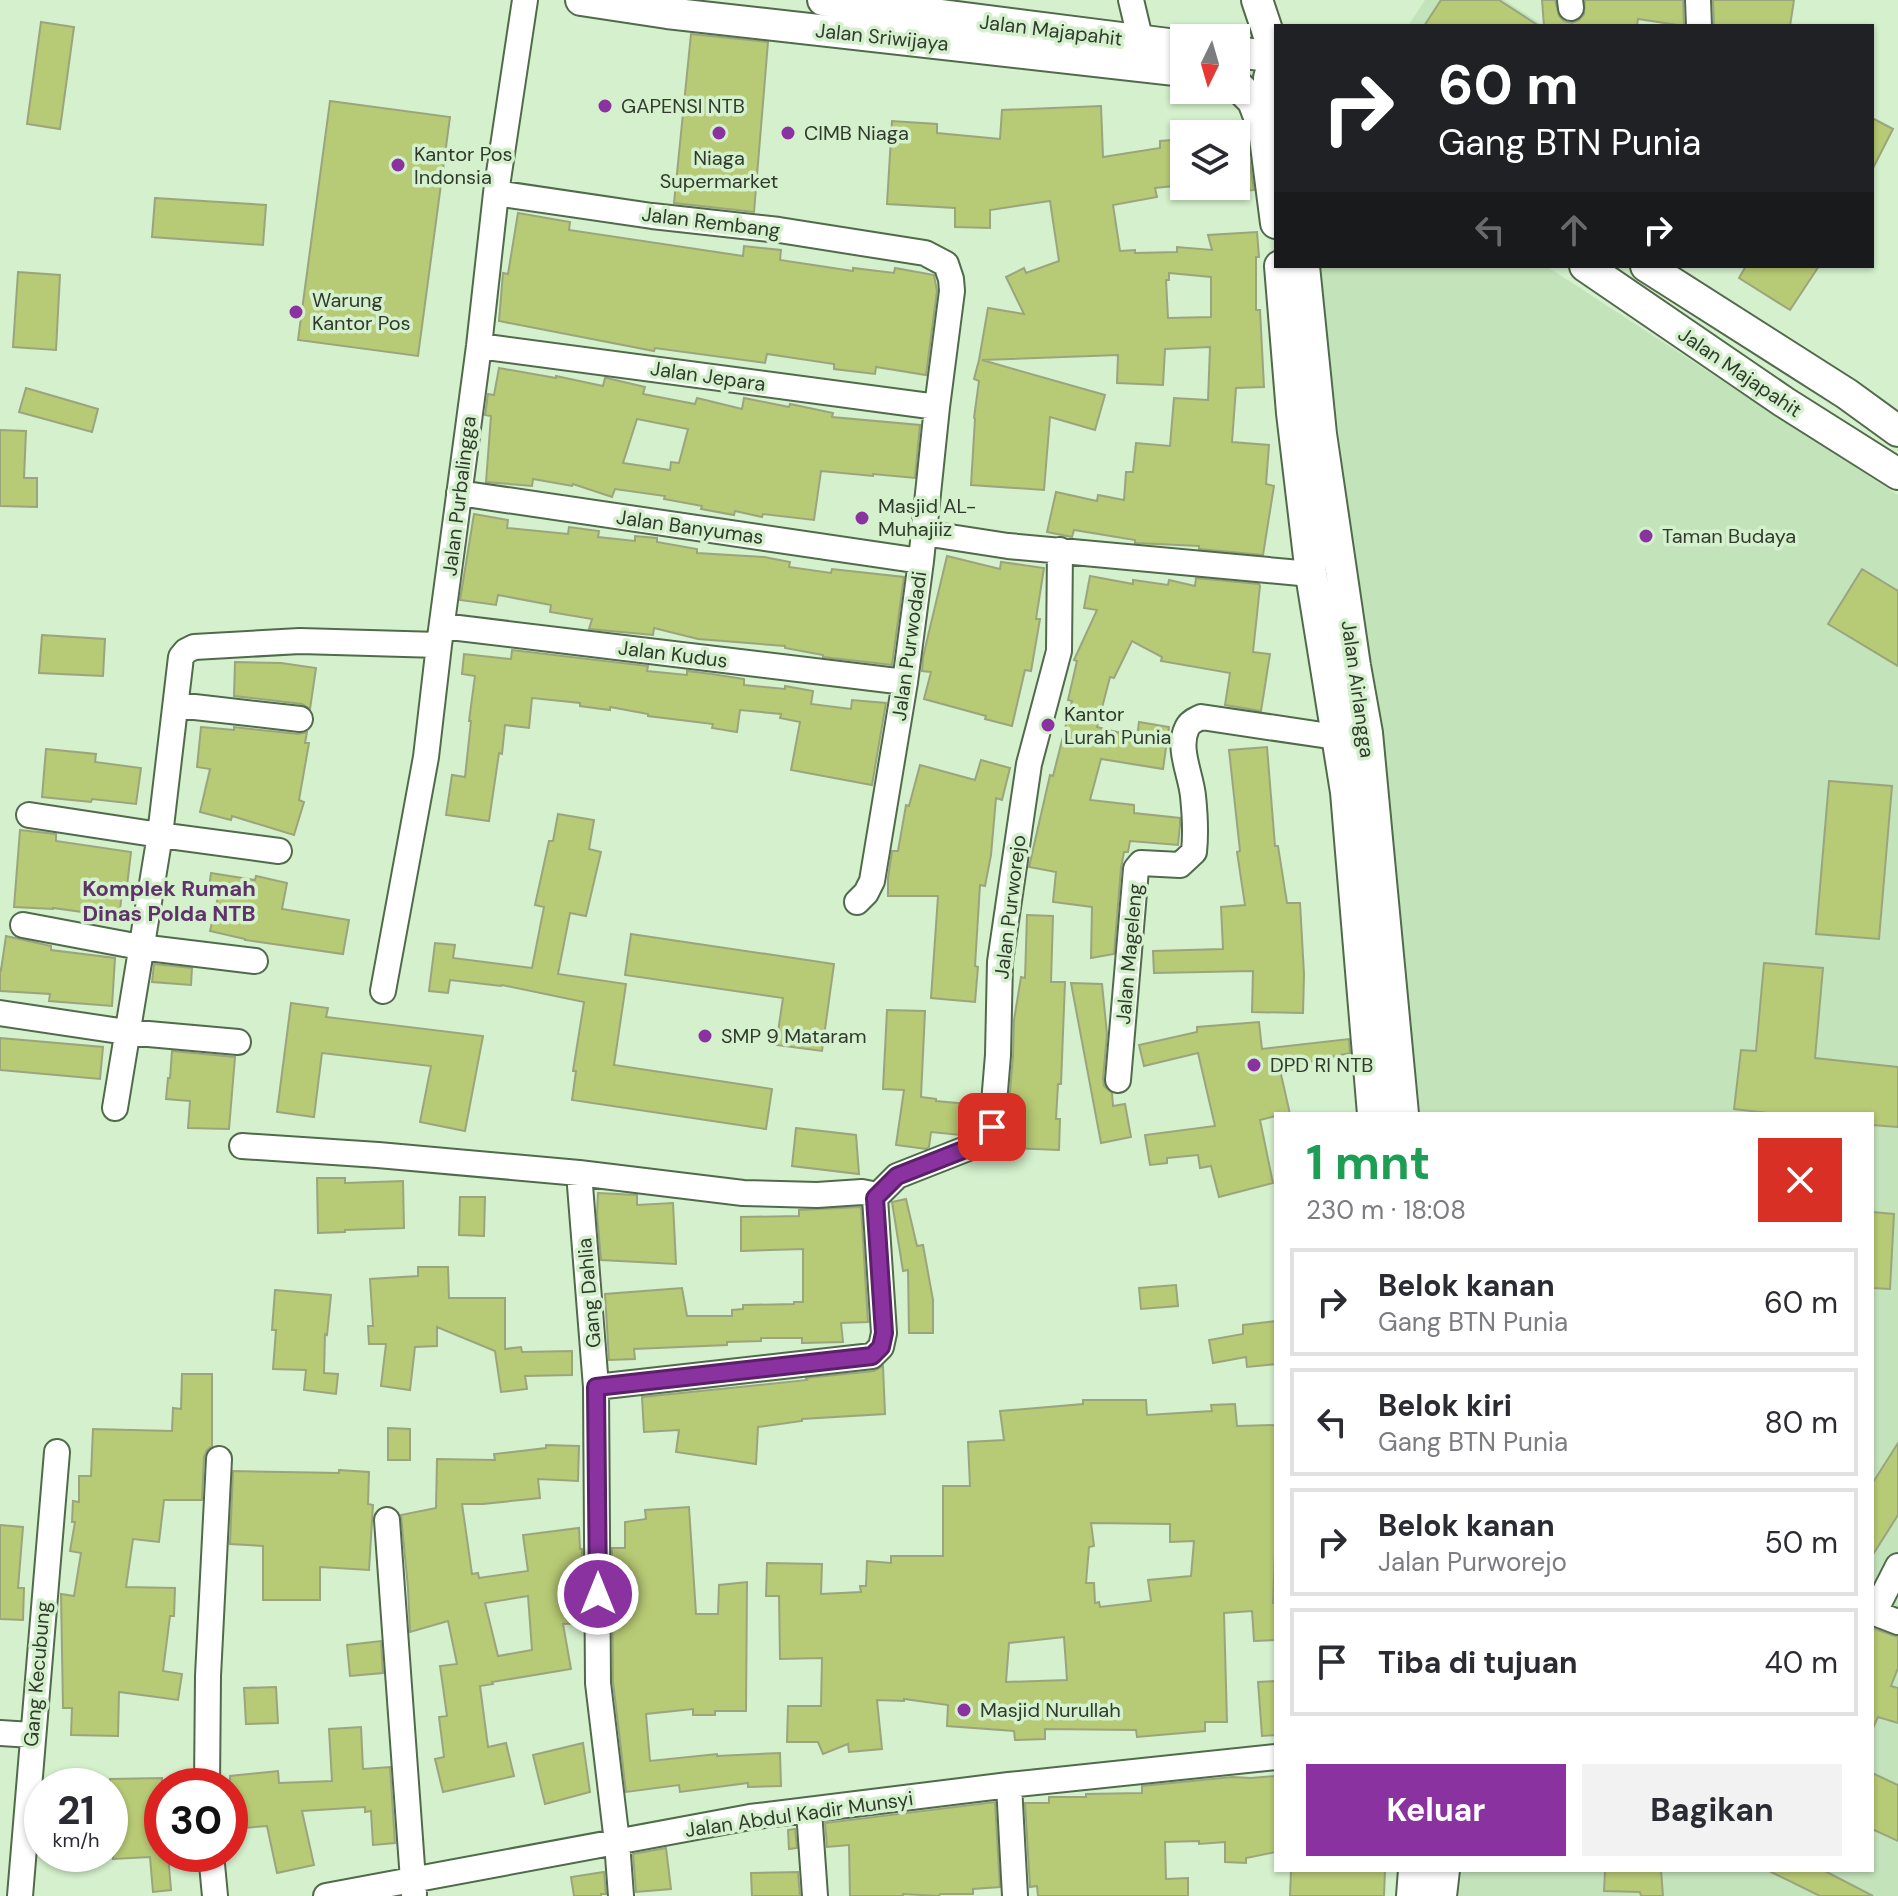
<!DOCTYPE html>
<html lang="id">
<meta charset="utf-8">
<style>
:root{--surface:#fff;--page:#f2f2f3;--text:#2b2b33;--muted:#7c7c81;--line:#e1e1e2;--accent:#8a33a0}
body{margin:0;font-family:"DM Sans",sans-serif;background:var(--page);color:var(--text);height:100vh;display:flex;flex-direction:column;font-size:30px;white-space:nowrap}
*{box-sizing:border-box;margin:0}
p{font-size:26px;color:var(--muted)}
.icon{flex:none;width:44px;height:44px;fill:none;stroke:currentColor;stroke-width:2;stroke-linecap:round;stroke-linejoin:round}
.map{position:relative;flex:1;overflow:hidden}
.side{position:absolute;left:1274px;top:1112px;width:600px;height:760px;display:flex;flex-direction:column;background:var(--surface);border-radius:0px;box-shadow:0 2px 6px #0004}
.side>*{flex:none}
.top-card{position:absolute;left:1274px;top:24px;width:600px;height:244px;border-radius:0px;box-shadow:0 2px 6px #0004;background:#202124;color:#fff;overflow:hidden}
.needle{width:52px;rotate:185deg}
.buttons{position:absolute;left:1170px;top:24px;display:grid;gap:16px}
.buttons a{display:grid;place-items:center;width:80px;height:80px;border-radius:0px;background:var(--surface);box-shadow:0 2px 6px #0004;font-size:40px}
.speed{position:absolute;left:24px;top:1768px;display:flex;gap:16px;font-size:40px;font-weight:700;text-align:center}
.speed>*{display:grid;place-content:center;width:104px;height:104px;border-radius:50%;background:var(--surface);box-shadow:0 2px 6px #0004;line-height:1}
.speed small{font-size:20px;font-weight:400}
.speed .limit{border:12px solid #d22;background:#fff;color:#111}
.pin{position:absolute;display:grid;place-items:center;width:68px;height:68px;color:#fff;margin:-34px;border-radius:16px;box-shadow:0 4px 12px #0006}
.me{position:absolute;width:88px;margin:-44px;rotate:0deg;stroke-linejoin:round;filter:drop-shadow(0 0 6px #0008)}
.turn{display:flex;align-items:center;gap:28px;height:168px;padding:0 32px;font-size:36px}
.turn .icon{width:104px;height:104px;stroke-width:2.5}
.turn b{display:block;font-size:56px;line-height:68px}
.lanes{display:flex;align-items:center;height:76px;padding:0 32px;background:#0003;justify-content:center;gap:40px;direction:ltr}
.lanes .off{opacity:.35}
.round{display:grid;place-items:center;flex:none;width:84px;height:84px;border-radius:0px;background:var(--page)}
.head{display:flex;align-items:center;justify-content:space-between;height:136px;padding:0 32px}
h1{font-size:48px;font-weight:700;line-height:60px;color:#1e9e55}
.button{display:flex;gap:16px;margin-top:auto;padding:16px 32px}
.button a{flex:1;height:92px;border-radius:0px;background:var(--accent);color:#fff;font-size:32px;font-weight:700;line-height:92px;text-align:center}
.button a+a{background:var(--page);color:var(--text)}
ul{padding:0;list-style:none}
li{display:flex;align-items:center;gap:24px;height:108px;margin:0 16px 12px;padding:0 16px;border:4px solid var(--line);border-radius:0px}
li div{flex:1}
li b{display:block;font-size:30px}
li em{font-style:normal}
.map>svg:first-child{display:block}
</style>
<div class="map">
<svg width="1898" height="1896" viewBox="0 0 1898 1896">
<rect width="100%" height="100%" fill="#d4f0cc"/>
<path fill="#c3e3bb" d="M1425,0H1504L1545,26H1408Z
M1318,266H1546L1898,495V1896H1458L1462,1870H1872V1114H1419L1406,974Z"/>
<path fill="#b7ca75" stroke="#9ba57d" stroke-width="2" fill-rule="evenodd" d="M1441,0H1499L1539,26H1424Z
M1542,0H1555L1559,16L1564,21L1572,23L1579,20L1584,14L1585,0H1683L1684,26L1638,19L1637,26H1544Z
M1713,0H1794L1790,26H1714Z
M41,22L74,27L60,129L27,124Z
M691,34L768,42L754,212L674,203Z
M330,101L450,117L418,356L298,340Z
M1101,106L1103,157L1160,148V141L1184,139V185L1155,188L1157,197L1113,205L1120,251L1135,250V253L1177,252V247L1212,250L1208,235L1257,232L1259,257H1256V310H1260L1264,387L1236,388L1232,442L1269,445L1266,484L1274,486L1263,555L1199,549V546L1135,543V540L1074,530L1072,537L1047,532L1056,492L1097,501L1098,495L1124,500L1126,472H1133L1136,443L1170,446L1174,398L1208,400L1210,347L1165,349L1163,385L1117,383L1118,355L982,360L1105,395L1095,430L1050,417L1044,490L971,485L975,419L974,418L979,381L974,379L979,360L988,308L1024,314L1006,277L1024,268L1026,273L1059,261L1050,201L990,210V228L955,227V208L887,204L892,121L937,124V133L1000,139L1002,110ZM1169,273L1211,277V317L1168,318L1166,280H1169Z
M1872,118L1893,129L1872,170Z
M1245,130L1254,190L1236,191V131Z
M155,198L266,205L263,245L152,237Z
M518,213L570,222L569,230L743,256L744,246L781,250L780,260L853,271V268L894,273L895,268L934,275L937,291L926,375L876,367L875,374L834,369V364L767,354L765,363L655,348L654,351L499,321L503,273L508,274Z
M1746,266H1819L1790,310L1739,278Z
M18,272L60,275L56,350L13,347Z
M499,368L556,378V376L603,386L605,378H607L645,387L643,394L695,404L697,398L742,409L744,398L789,407L790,404L833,413L832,417L920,425L915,478L873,474V476L821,471L814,520L763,514L762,517L735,511L734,515L701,509L702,506L664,499L665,496L615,489L612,497L573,484L572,486L533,479L532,486L486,482L491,416L485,415L488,394L494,395ZM637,419L688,429L679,463L671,462L670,470L623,463Z
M26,388L98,409L92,432L19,412Z
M0,430L26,431L24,478H37V507L0,506Z
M474,514L508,520L507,528L568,534L569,527L599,531L598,537L635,541V536L657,538V542L697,549V553L764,557L790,562L789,567L831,573L832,569L904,577L892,665L823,657V655L785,648V646L698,639L654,628L653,635L589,629L592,619L550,612L551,605L498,595L496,605L460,600Z
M947,556L1000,569L1001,562L1044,568L1036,619H1040L1031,671L1025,670L1012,726L985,719L986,716L924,699L931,672L922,671L923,657Z
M1862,569L1898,591V666L1828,624Z
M1090,576L1133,584V580L1168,585L1169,580L1195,586L1196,578L1259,584L1260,586L1253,652L1270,654L1261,711L1225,705L1230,673L1161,661L1162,657L1132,641L1114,678L1110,677L1097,727L1137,737L1139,722L1169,727L1163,769L1101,759L1090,800L1134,805V813L1180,818V825L1178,845L1130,841L1128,852H1124L1121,868L1114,954L1091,958L1092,907L1053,902L1056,872L1029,867L1050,775L1053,776L1072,701L1068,700L1077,661L1074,660L1097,610L1084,608Z
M42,635L105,639L103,676L39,673Z
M512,650L648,666L647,671L687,675V671L712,674L744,679V685L785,689V686L813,691L811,704L851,709L852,700L886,703L872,785L791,770L800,722L780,718L781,714L740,710L737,732L712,728L713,724L648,716V714L610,707V710L580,706V703L532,698L529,728L505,725L502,754L499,753L489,821L446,815L452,775L465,777L471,721H469L475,676L462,674L464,654L511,659Z
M235,662L281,663L316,668L310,709L302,704L234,696Z
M201,727L234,730V727L298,734L307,732L305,743H309L299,800L304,802L294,835L232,816L231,820L200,812L210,769L197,767Z
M1267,747L1275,846H1278L1287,903H1300L1304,974L1303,1013L1252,1012L1253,971L1154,973L1153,951L1223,949L1221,907L1245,905L1237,852L1240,851L1229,750Z
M46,749L96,754L95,762L141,768L136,804L92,799L91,802L42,797Z
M981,760L1010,768L1002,800L996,798L991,855L985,886L980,885L975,966L978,967L975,1002L931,998L938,896H888V878L892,851H898L906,805L909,806L920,765L975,780Z
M1829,781L1892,786L1879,939L1816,934Z
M558,814L594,820L589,849L601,852L586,916L570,913L558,974L626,984L614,1065L772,1089L766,1129L572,1100L576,1071H573L584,1002L502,985L501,986L450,980L448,993L429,991L435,943L455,945L453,958L532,968L544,907L535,905L549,841H553Z
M20,830L56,834V841L131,852L127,886L123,885L119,917L53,908V909L14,907Z
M211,873L255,880L256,876L287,883L282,909L349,920L343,954L245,940V939L210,931L218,897L208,895Z
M1027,915L1053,916L1051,982H1065L1061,1084H1058L1056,1119H1060L1059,1150L1008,1148V1139L1002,1138L1007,1128L1013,1056L1014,1020L1021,977L1025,978Z
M631,934L834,964L822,1051L776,1045L783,998L625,975Z
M6,936L51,946V950L115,958L112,1006L49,1001L50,994L0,991V969L1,970Z
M1764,963L1823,968L1815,1058L1898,1067V1127L1872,1125V1114H1777L1734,1109L1741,1050L1756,1051Z
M154,964L192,968L191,985L152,982Z
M1071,983L1102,984L1107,1034L1103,1079L1104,1086L1112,1093L1113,1106L1125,1104L1131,1137L1101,1143Z
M291,1003L328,1008L326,1017L483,1036L465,1131L420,1122L431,1066L322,1053L314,1117L277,1112Z
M887,1010L925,1011L921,1097L936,1099V1101L979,1105L977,1122L971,1131L961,1135L931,1132L929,1147L926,1149L896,1145L904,1090L883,1089Z
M1259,1022L1262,1049L1349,1039L1350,1053L1295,1065V1069L1280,1070L1290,1114H1276V1116L1260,1120L1273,1183L1219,1197L1211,1166L1200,1168L1198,1155L1167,1158V1163L1150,1165L1145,1135L1215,1126L1198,1053L1144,1066L1139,1045L1197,1032V1027Z
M0,1038L103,1047L100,1079L0,1070Z
M172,1051L235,1057L229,1129L188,1128L190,1101L166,1099L168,1078H170Z
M796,1128L856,1135L859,1174L792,1166Z
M317,1178H345V1183L403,1181L404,1228L345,1230V1232L318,1233Z
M598,1193L637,1195V1205L673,1203L676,1264L601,1260L597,1214Z
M460,1197H485L484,1236L459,1235Z
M906,1199L917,1246L923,1245L933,1300V1333H909L908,1270L903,1271L892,1202Z
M861,1207L868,1322L841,1323L843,1342L802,1343V1338H761V1341L727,1342V1345L634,1349L635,1359L609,1360L605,1294L682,1288L687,1316H732V1310L743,1309V1305L794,1304V1302H803V1249L741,1251V1217L799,1216V1210Z
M1872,1212L1894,1214L1890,1289L1872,1288Z
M418,1267H448L449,1298H505V1349L521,1347L522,1352L572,1351V1375L525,1376L527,1389L501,1392L495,1351L437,1327V1346L415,1347L410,1390L381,1386L386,1344H369L368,1326H373L370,1279L418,1276Z
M1176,1285L1178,1306L1141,1309L1139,1288Z
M275,1290L331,1295L327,1335L325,1334L324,1373L338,1374L336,1394L304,1390L306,1370L273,1369L276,1330H272Z
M1276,1321V1364L1247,1367L1246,1357L1213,1363L1209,1340L1243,1334V1325Z
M883,1366L885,1414L802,1419V1421L758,1427L756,1464L676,1452L679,1430L644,1432L642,1397L807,1380L806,1378L874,1371Z
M182,1374H212V1446L207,1450L204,1457L202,1500H164L159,1542L133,1539L126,1587L175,1588L174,1616H170L163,1671L182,1674L178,1700L119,1692L118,1736L71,1735L72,1708H63L61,1594L74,1596L81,1553L70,1551L75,1522H72L73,1501L79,1502V1476H91L93,1429L172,1431L173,1408L181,1409Z
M1083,1400H1146L1147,1415L1212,1411L1211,1405L1235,1404L1237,1426L1276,1425V1526L1273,1603H1276V1640L1254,1641L1252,1611L1224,1613L1227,1722H1205V1731L1137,1737L1136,1730L1045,1729V1739L1015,1740L1014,1731L947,1726L948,1705L904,1699V1701L877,1700L882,1749L849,1752L848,1744L823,1754L818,1742H787L788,1706H821L822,1658L780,1659L779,1596H766L767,1563L822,1564L821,1594L861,1592L860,1586H866L867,1561L891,1563V1556H943V1486H970L968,1442L1004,1440L1000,1411L1083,1404ZM1091,1523L1170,1524V1542L1194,1541L1191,1576L1148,1580L1151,1601L1100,1607L1099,1602L1095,1603L1094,1583H1086L1089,1547L1094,1546ZM1064,1637L1067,1680L1006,1682L1009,1643Z
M388,1428L410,1429V1460H388Z
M1898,1443V1515L1872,1556V1484Z
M546,1445L579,1446L578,1481L538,1479L540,1498L483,1504H462L472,1574L478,1573L479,1578L528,1571L523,1535L579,1528L580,1549H582L583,1623L563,1624L571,1669L492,1682L493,1684L480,1686L488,1747L506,1743L514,1776L443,1792L435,1759L444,1757L439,1717L447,1716L440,1666L457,1664L448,1621L410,1632L408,1588L401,1515L436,1508L437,1459L495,1460L494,1454L546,1448ZM528,1596L532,1650L498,1656L485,1603Z
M339,1470L369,1472L368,1504L373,1505L369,1570L320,1567V1600H263V1546L230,1544L233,1471L339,1473Z
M689,1507L696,1614H718L719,1585L747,1582L746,1711H715V1715H693V1709L646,1714L650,1761L717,1754V1756L780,1753L781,1786L748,1787V1783L680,1792L679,1785L626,1792L613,1682L612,1548H625V1522L646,1519L645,1510Z
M0,1525L23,1527L18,1588H24L23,1620L0,1619Z
M1872,1628L1898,1637V1668L1891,1686L1898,1688V1723L1878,1717L1872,1730Z
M381,1641L383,1673L350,1676L347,1645Z
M1276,1681V1735L1262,1736L1258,1682Z
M276,1687L278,1723L246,1724L244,1688Z
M361,1727L363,1769L390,1767L395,1843L373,1845L371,1811L365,1812V1807L302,1811L314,1865L277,1873L267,1826L230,1829V1776L278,1771L279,1783L332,1781L329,1729Z
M583,1743L590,1792L545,1804L533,1755Z
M1872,1773L1898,1785V1841L1872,1829Z
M1276,1776V1852L1246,1858V1863L1225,1862V1842L1199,1844V1841L1165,1842L1166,1879L1188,1878V1896H1038L1037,1886L1030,1887L1025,1803H1049V1797H1086V1794L1142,1793V1786L1232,1777L1251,1778Z
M162,1778V1854H168L171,1890L153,1892L150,1857L113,1859L110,1817V1779Z
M995,1802L1000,1887L973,1889V1894H940L939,1896L903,1894V1896H850L849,1845L827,1847L825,1823Z
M795,1829L797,1848L789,1849L788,1830Z
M666,1848L671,1889L636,1892L633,1854Z
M1291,1870H1385L1384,1896H1290Z
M1661,1870L1663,1896H1641L1640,1892L1604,1891L1605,1871Z
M1767,1870H1823L1873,1896H1820Z
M604,1872L606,1894H601V1896H574L571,1877Z
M798,1872L800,1896H752L751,1873Z"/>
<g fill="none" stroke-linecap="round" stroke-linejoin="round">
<g stroke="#516a4b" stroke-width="28">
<path id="minor" d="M1131,0L1141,42
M1570,0L1571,8
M1698,0L1699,26
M496,193L652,216L779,230L925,253L946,264L951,279L952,291L937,407L921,561L905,682L872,881L866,893L857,902
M479,346L937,407
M459,493L921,561
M924,533L1008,546L1311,574
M442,626L905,682
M177,705L300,719
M29,815L160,835L279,851
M23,925L140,947L255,961
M383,991L426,757L439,645L479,346L496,193L525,0
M0,1013L126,1032L238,1042
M1118,1080L1136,869L1141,863L1180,865L1194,852C1196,833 1195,815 1193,796C1191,775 1177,748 1187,728C1190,721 1196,720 1201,717L1336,737L1352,735
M115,1108L160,835L181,657L186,651L194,647L300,641L439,645
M242,1146L378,1155L579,1173
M875,1198L897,1176L981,1143L992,1127L998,1055L1000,962L1029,764L1059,651L1060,550
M596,1387L872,1356L881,1347L884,1333L875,1198L872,1194L862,1192L817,1195L743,1193L579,1173L596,1387L598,1683L617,1842L621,1896
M387,1520L414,1894
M1872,1612L1898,1622
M1874,1613L1898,1566
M0,1733L32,1735
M1009,1785L1015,1896
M207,1786L208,1676L219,1459
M809,1811L815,1896
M211,1854L215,1896
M20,1896L57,1452
M326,1896L750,1817L1009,1785L1276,1757"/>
</g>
<g stroke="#516a4b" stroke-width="34">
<path id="major" d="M581,0L667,13L1184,71
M823,0L1184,46
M1257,0L1276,57
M1236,52L1276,57
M1236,84L1253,101L1264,130L1276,223
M1269,130V78L1275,57
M1280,266L1292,413L1311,574L1346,792L1373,1114
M1304,266L1321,434L1355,666L1367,733L1403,1114
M1585,266L1784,402L1898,474
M1646,266L1847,394L1898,431
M1412,1896L1414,1870
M1441,1896L1444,1870"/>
</g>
<use href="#minor" stroke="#fff" stroke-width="24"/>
<use href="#major" stroke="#fff" stroke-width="30"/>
</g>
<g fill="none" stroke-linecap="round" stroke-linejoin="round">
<g stroke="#5a2168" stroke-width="20">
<path id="route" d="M598,1594L596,1387L872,1356L881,1347L884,1333L875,1198L897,1176L981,1143L992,1127"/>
</g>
<use href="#route" stroke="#8a33a0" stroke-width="14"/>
</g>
<g fill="#8a33a0" stroke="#d4f0cc" stroke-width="3">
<circle cx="605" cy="106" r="8"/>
<circle cx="719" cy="133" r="8"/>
<circle cx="788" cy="133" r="8"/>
<circle cx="398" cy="165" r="8"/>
<circle cx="296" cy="312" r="8"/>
<circle cx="862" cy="518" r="8"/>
<circle cx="1646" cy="536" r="8"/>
<circle cx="1048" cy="725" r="8"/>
<circle cx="705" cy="1036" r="8"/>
<circle cx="1254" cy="1065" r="8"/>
<circle cx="964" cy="1710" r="8"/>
</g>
<g text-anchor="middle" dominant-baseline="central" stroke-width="7" stroke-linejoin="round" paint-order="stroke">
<g font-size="20" fill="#303b2d" stroke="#d4f0cc">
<text transform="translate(1051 30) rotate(7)">Jalan Majapahit</text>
<text transform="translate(882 37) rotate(6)">Jalan Sriwijaya</text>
<text transform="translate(711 222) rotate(7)">Jalan Rembang</text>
<text transform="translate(1740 372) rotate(34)">Jalan Majapahit</text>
<text transform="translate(708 376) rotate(8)">Jalan Jepara</text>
<text transform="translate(459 496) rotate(-83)">Jalan Purbalingga</text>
<text transform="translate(690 527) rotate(8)">Jalan Banyumas</text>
<text transform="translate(909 646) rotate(-82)">Jalan Purwodadi</text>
<text transform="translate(673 654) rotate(7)">Jalan Kudus</text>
<text transform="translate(1358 689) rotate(82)">Jalan Airlangga</text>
<text transform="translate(1010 907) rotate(-83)">Jalan Purworejo</text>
<text transform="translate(1129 954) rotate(-85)">Jalan Mageleng</text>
<text transform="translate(589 1293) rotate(-95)">Gang Dahlia</text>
<text transform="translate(37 1674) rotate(-85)">Gang Kecubung</text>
<text transform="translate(799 1814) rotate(-8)">Jalan Abdul Kadir Munsyi</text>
</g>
<g font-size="20" fill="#303b2d" stroke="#d4f0cc" text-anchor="start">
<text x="621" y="106">GAPENSI NTB</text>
<text x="804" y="133">CIMB Niaga</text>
<text x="414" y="154">Kantor Pos<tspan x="414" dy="23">Indonsia</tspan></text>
<text x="719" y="158" text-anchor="middle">Niaga<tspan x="719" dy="23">Supermarket</tspan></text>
<text x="312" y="300">Warung<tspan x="312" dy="23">Kantor Pos</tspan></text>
<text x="878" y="506">Masjid AL-<tspan x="878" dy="23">Muhajiiz</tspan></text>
<text x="1662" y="536">Taman Budaya</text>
<text x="1064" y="714">Kantor<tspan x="1064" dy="23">Lurah Punia</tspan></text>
<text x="721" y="1036">SMP 9 Mataram</text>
<text x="1270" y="1065">DPD RI NTB</text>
<text x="980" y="1710">Masjid Nurullah</text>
</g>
<g font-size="22" font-weight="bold" fill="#5e3369" stroke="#d4f0cc">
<text x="169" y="888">Komplek Rumah<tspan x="169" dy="25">Dinas Polda NTB</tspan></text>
</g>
</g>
</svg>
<div class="buttons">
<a><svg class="needle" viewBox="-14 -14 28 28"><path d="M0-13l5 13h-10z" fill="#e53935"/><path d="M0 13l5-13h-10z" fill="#7c7c81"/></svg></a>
<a><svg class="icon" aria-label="layers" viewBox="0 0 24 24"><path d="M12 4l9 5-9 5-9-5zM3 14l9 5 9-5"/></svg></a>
</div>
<div class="speed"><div>21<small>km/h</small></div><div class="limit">30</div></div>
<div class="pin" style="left:992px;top:1127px;background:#d93025"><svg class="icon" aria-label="arrive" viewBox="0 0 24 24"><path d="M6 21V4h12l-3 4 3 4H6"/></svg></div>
<svg class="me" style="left:598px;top:1594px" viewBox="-20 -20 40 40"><circle r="17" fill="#8a33a0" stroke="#fff" stroke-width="3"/><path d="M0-11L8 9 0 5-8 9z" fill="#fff"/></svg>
<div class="top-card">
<div class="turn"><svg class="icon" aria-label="right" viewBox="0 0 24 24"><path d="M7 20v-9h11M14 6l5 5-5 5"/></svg><div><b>60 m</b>Gang BTN Punia</div></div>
<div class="lanes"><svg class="icon off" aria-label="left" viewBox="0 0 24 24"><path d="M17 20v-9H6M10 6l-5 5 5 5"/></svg><svg class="icon off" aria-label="ahead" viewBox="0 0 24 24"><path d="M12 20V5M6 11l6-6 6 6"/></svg><svg class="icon" aria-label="right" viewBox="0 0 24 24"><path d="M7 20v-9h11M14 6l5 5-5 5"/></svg></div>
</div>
<section class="side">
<div class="head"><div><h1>1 mnt</h1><p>230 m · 18:08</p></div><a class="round" style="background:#d93025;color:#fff"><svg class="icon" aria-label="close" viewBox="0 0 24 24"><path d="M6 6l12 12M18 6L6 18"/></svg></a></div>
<ul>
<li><svg class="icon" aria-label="right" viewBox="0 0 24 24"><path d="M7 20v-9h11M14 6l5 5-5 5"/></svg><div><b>Belok kanan</b><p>Gang BTN Punia</p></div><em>60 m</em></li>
<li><svg class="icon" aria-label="left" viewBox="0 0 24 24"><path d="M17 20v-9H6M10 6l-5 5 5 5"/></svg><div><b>Belok kiri</b><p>Gang BTN Punia</p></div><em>80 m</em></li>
<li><svg class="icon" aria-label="right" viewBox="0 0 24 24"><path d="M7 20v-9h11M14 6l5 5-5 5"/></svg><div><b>Belok kanan</b><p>Jalan Purworejo</p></div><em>50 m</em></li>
<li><svg class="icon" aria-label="arrive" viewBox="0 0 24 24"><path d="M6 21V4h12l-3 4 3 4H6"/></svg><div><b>Tiba di tujuan</b></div><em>40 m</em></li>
</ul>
<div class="button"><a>Keluar</a><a>Bagikan</a></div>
</section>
</div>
